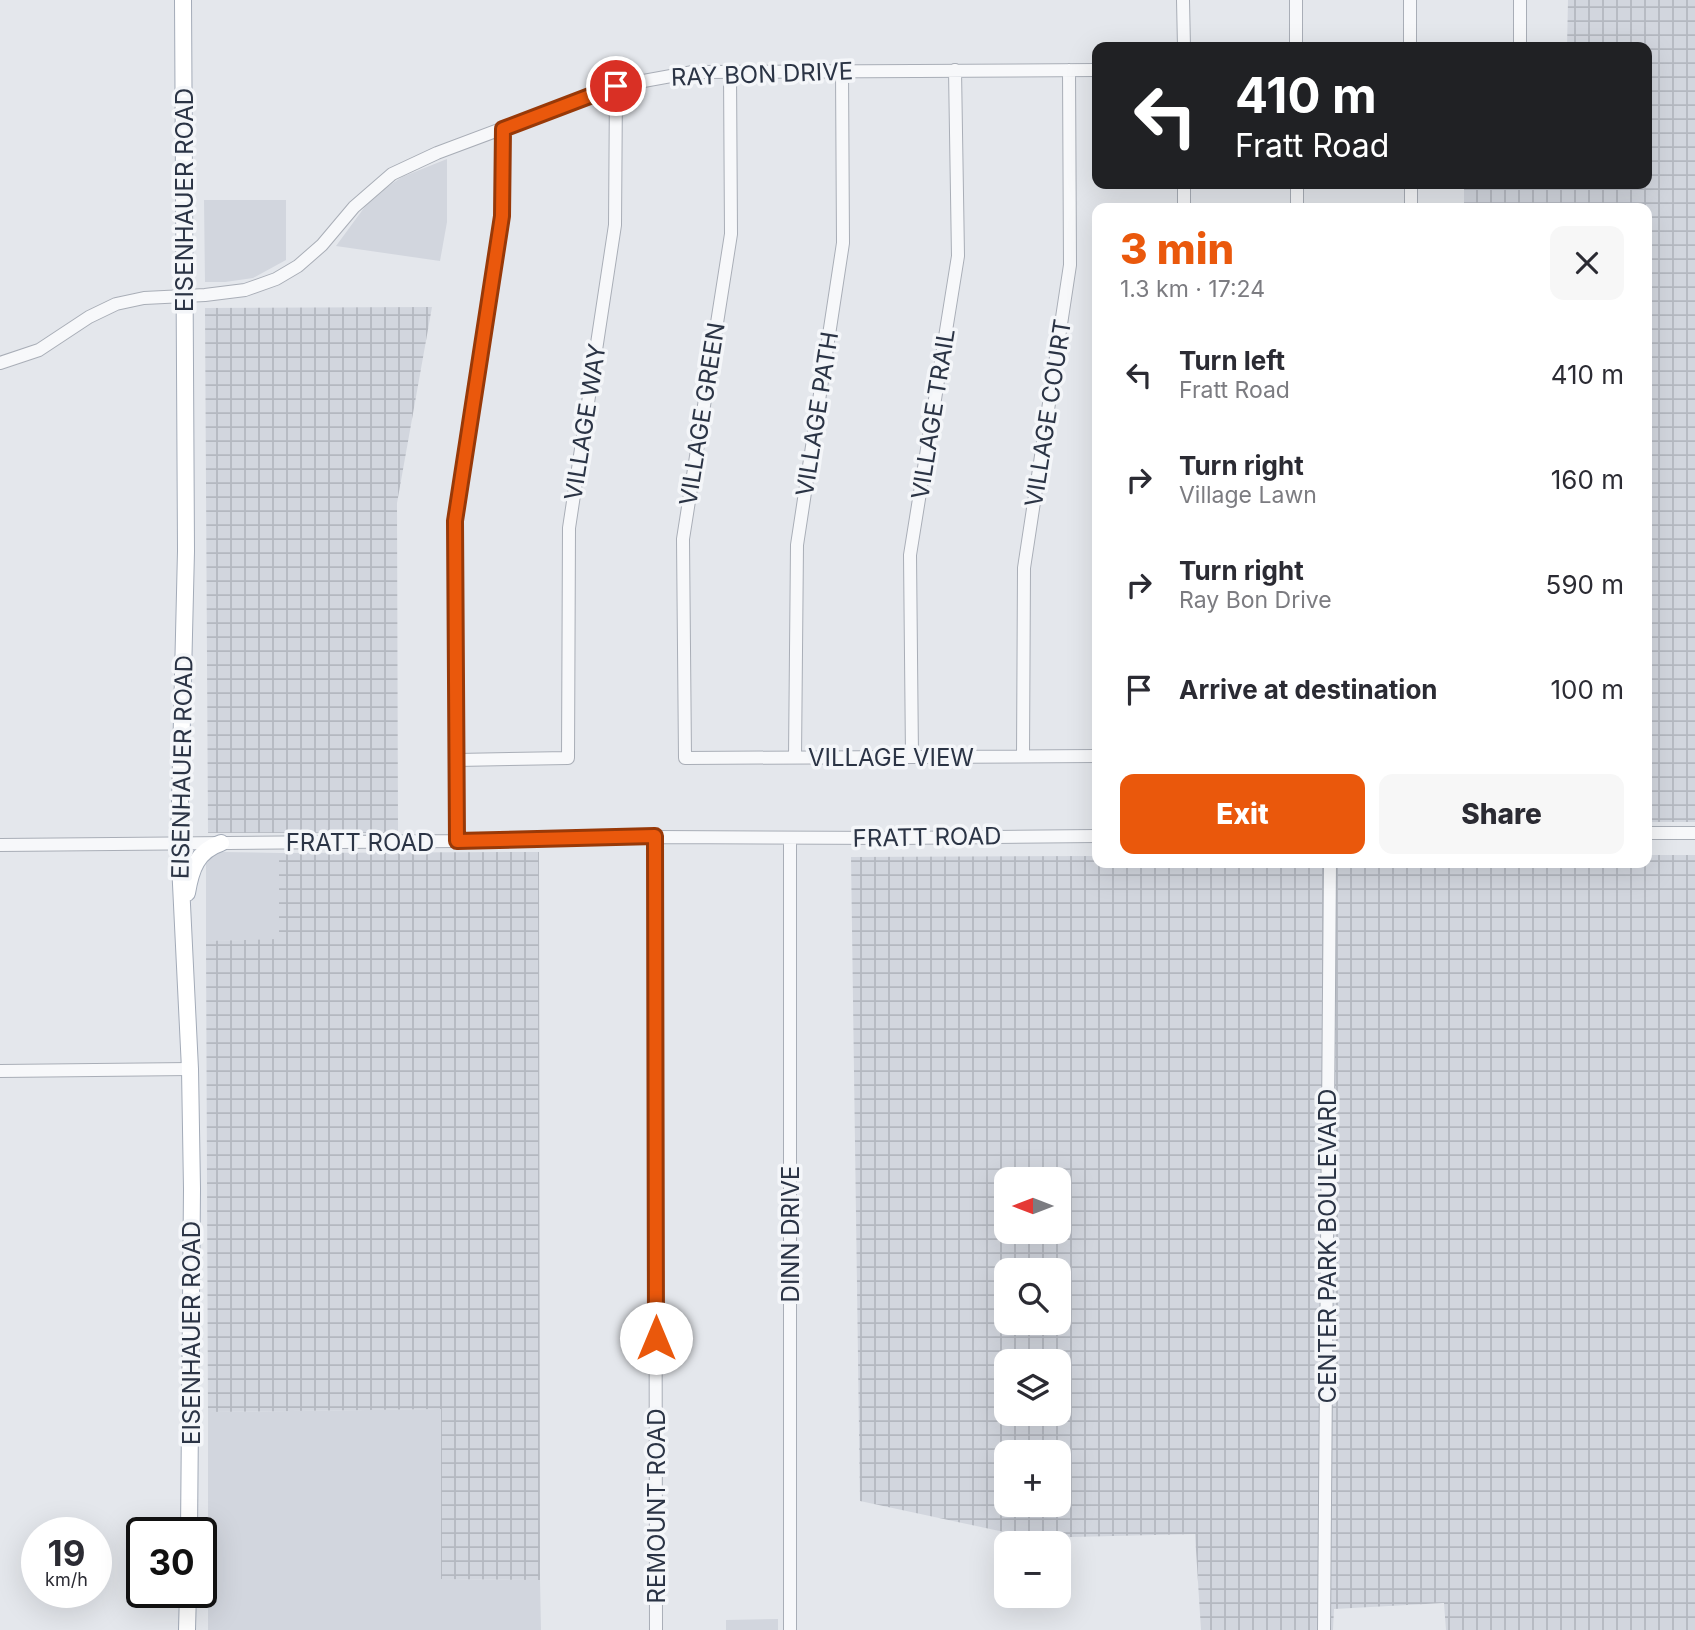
<!DOCTYPE html>
<meta charset="utf-8">
<style>
:root{--surface:#fff;--page:#f7f7f7;--text:#2b2b33;--muted:#7c7c81;--accent:#ea580c}
body{margin:0;font-family:Inter,sans-serif;background:var(--page);color:var(--text);height:100vh;display:flex;flex-direction:column;font-size:26px;white-space:nowrap}
*{box-sizing:border-box;margin:0}
p{font-size:23px;color:var(--muted)}
.icon{flex:none;width:38px;height:38px;fill:none;stroke:currentColor;stroke-width:2;stroke-linecap:round;stroke-linejoin:round}
.map{position:relative;flex:1;overflow:hidden}
.sheet{position:absolute;left:1092px;top:203px;width:560px;height:665px;display:flex;flex-direction:column;background:var(--surface);border-radius:14px;box-shadow:0 7px 28px #0002}
.sheet>*{flex:none}
.banner{position:absolute;left:1092px;top:42px;width:560px;height:147px;border-radius:14px;box-shadow:0 7px 28px #0002;background:#202124;color:#fff;overflow:hidden}
.needle{width:46px;rotate:270deg}
.tools{position:absolute;left:994px;top:1167px;display:grid;gap:14px}
.tools a{display:grid;place-items:center;width:77px;height:77px;border-radius:14px;background:var(--surface);box-shadow:0 7px 28px #0002;font-size:35px}
.speed{position:absolute;left:21px;top:1517px;display:flex;gap:14px;font-size:35px;font-weight:700;text-align:center}
.speed>*{display:grid;place-content:center;width:91px;height:91px;border-radius:50%;background:var(--surface);box-shadow:0 7px 28px #0002;line-height:1}
.speed small{font-size:18px;font-weight:400}
.speed .limit{border:4px solid #111;border-radius:10px;background:#fff;color:#111}
.pin{position:absolute;display:grid;place-items:center;width:60px;height:60px;color:#fff;margin:-30px;border:4px solid #fff;border-radius:50%;box-shadow:0 2px 7px #0007}
.me{position:absolute;width:77px;margin:-38px;rotate:0deg;stroke-linejoin:round;filter:drop-shadow(0 0 5px #0008)}
.turn{display:flex;align-items:center;gap:24px;height:147px;padding:0 28px;font-size:32px}
.turn .icon{width:91px;height:91px;stroke-width:2.5}
.turn b{display:block;font-size:49px;line-height:60px}
.round{display:grid;place-items:center;flex:none;width:74px;height:74px;border-radius:14px;background:var(--page)}
.headline{display:flex;align-items:center;justify-content:space-between;height:119px;padding:0 28px}
h1{font-size:42px;font-weight:800;line-height:52px;color:var(--accent)}
.cta{display:flex;gap:14px;margin-top:auto;padding:14px 28px}
.cta a{flex:1;height:80px;border-radius:14px;background:var(--accent);color:#fff;font-size:28px;font-weight:800;line-height:80px;text-align:center}
.cta a+a{background:var(--page);color:var(--text)}
ul{padding:0;list-style:none}
li{display:flex;align-items:center;gap:21px;height:105px;padding:0 28px}
li div{flex:1}
li b{display:block;font-size:26px}
li em{font-style:normal}
.map>svg:first-child{display:block}
</style>
<div class="map">
<svg width="1695" height="1630" viewBox="0 0 1695 1630">
<defs>
<pattern id="industrial-grid" width="8" height="8" patternUnits="userSpaceOnUse" patternTransform="scale(1.75)"><rect width="8" height="8" fill="#d2d6de"/><path d="M0 4h8M4 0v8" fill="none" stroke="#b4b8c0"/></pattern>
</defs>
<rect width="100%" height="100%" fill="#e4e7ec"/>
<path fill="#d2d6de" d="M447,159V222L440,261L336,246L372,197L402,177Z
M204,200H286V260L253,278L225,282H205Z
M221,852L279,853V940L206,941V863L212,855Z
M441,1409V1579L540,1580L541,1630H208V1412Z
M778,1619V1630H726V1620Z"/>
<path fill="url(#industrial-grid)" fill-rule="evenodd" d="M1568,0H1695V822H1647V208H1464V184H1647V47H1567Z
M432,307L397,503L398,833H208L205,308Z
M539,852L540,1580L441,1579V1409L208,1412L206,941L279,939V853Z
M1647,855H1695V1630H1446L1444,1603L1334,1609L1333,1630H1201L1195,1534L1032,1538L860,1501L851,857L1097,856V863H1647ZM1006,1180H1059V1232H1006ZM1006,1270H1059V1323H1006ZM1006,1362H1059V1414H1006ZM1006,1452H1059V1505H1006Z"/>
<g fill="none" stroke-linecap="round" stroke-linejoin="round">
<g stroke="#a9aeb7" stroke-width="14">
<path id="minor" d="M1183,0L1184,47
M1296,0V47
M1410,0V47
M1520,0V47
M730,72L731,234L683,539L685,758L1097,756
M1297,184V208
M1411,184V208
M1184,208V184
M0,363L39,350L89,317L116,304L144,298L205,295L245,290L276,279L298,266L322,245L354,207L392,174L437,153L616,86L693,72L1097,70
M1023,756L1024,568L1070,265L1069,70
M795,757L797,545L843,243L842,71
M912,757L910,555L958,256L955,70
M457,760L568,758L569,528L615,225L616,86
M1647,833H1695
M655,837L656,1630
M457,841L455,521L502,216L503,129
M0,845L457,841L655,837L897,838L1097,836
M0,1071L190,1069
M790,1630V838
M1324,1630L1330,863"/>
</g>
<g stroke="#a3abb8" stroke-width="18">
<path id="major" d="M183,0L186,551L179,843L190,1069L192,1189L189,1533
M187,893C191,869 197,851 221,843
M187,1630L188,1592"/>
</g>
<use href="#minor" stroke="#f7f8fa" stroke-width="12"/>
<use href="#major" stroke="#fff" stroke-width="16"/>
</g>
<g fill="none" stroke-linecap="round" stroke-linejoin="round">
<g stroke="#983908" stroke-width="18">
<path id="route" d="M616,86L503,129L502,216L455,521L457,841L655,836L656,1338"/>
</g>
<use href="#route" stroke="#ea580c" stroke-width="12"/>
</g>
<g text-anchor="middle" dominant-baseline="central" stroke-width="7" stroke-linejoin="round" paint-order="stroke">
<g font-size="24" fill="#2b3445" stroke="#f4f6f9">
<text transform="translate(762 74) rotate(-2)">RAY BON DRIVE</text>
<text transform="translate(184 200) rotate(-90)">EISENHAUER ROAD</text>
<text transform="translate(1048 413) rotate(-81)">VILLAGE COURT</text>
<text transform="translate(702 414) rotate(-81)">VILLAGE GREEN</text>
<text transform="translate(817 414) rotate(-81)">VILLAGE PATH</text>
<text transform="translate(933 414) rotate(-81)">VILLAGE TRAIL</text>
<text transform="translate(585 422) rotate(-81)">VILLAGE WAY</text>
<text x="891" y="757">VILLAGE VIEW</text>
<text transform="translate(182 767) rotate(-89)">EISENHAUER ROAD</text>
<text transform="translate(927 837) rotate(-1)">FRATT ROAD</text>
<text x="360" y="842">FRATT ROAD</text>
<text transform="translate(790 1234) rotate(-90)">DINN DRIVE</text>
<text transform="translate(1327 1246) rotate(-90)">CENTER PARK BOULEVARD</text>
<text transform="translate(191 1333) rotate(-90)">EISENHAUER ROAD</text>
<text transform="translate(656 1506) rotate(-90)">REMOUNT ROAD</text>
</g>
</g>
</svg>
<div class="tools">
<a><svg class="needle" viewBox="-14 -14 28 28"><path d="M0-13l5 13h-10z" fill="#e53935"/><path d="M0 13l5-13h-10z" fill="#7c7c81"/></svg></a>
<a><svg class="icon" aria-label="search" viewBox="0 0 24 24"><circle cx="10" cy="10" r="6"/><path d="M15 15l6 6"/></svg></a>
<a><svg class="icon" aria-label="layers" viewBox="0 0 24 24"><path d="M12 4l9 5-9 5-9-5zM3 14l9 5 9-5"/></svg></a>
<a>+</a>
<a>−</a>
</div>
<div class="speed"><div>19<small>km/h</small></div><div class="limit">30</div></div>
<div class="pin" style="left:616px;top:86px;background:#d93025"><svg class="icon" aria-label="arrive" viewBox="0 0 24 24"><path d="M6 21V4h12l-3 4 3 4H6"/></svg></div>
<svg class="me" style="left:656px;top:1338px" viewBox="-20 -20 40 40"><circle r="19" fill="#fff"/><path d="M0-13L10 11 0 6-10 11z" fill="#ea580c"/></svg>
<div class="banner">
<div class="turn"><svg class="icon" aria-label="left" viewBox="0 0 24 24"><path d="M17 20v-9H6M10 6l-5 5 5 5"/></svg><div><b>410 m</b>Fratt Road</div></div>
</div>
<section class="sheet">
<div class="headline"><div><h1>3 min</h1><p>1.3 km · 17:24</p></div><a class="round"><svg class="icon" aria-label="close" viewBox="0 0 24 24"><path d="M6 6l12 12M18 6L6 18"/></svg></a></div>
<ul>
<li><svg class="icon" aria-label="left" viewBox="0 0 24 24"><path d="M17 20v-9H6M10 6l-5 5 5 5"/></svg><div><b>Turn left</b><p>Fratt Road</p></div><em>410 m</em></li>
<li><svg class="icon" aria-label="right" viewBox="0 0 24 24"><path d="M7 20v-9h11M14 6l5 5-5 5"/></svg><div><b>Turn right</b><p>Village Lawn</p></div><em>160 m</em></li>
<li><svg class="icon" aria-label="right" viewBox="0 0 24 24"><path d="M7 20v-9h11M14 6l5 5-5 5"/></svg><div><b>Turn right</b><p>Ray Bon Drive</p></div><em>590 m</em></li>
<li><svg class="icon" aria-label="arrive" viewBox="0 0 24 24"><path d="M6 21V4h12l-3 4 3 4H6"/></svg><div><b>Arrive at destination</b></div><em>100 m</em></li>
</ul>
<div class="cta"><a>Exit</a><a>Share</a></div>
</section>
</div>
